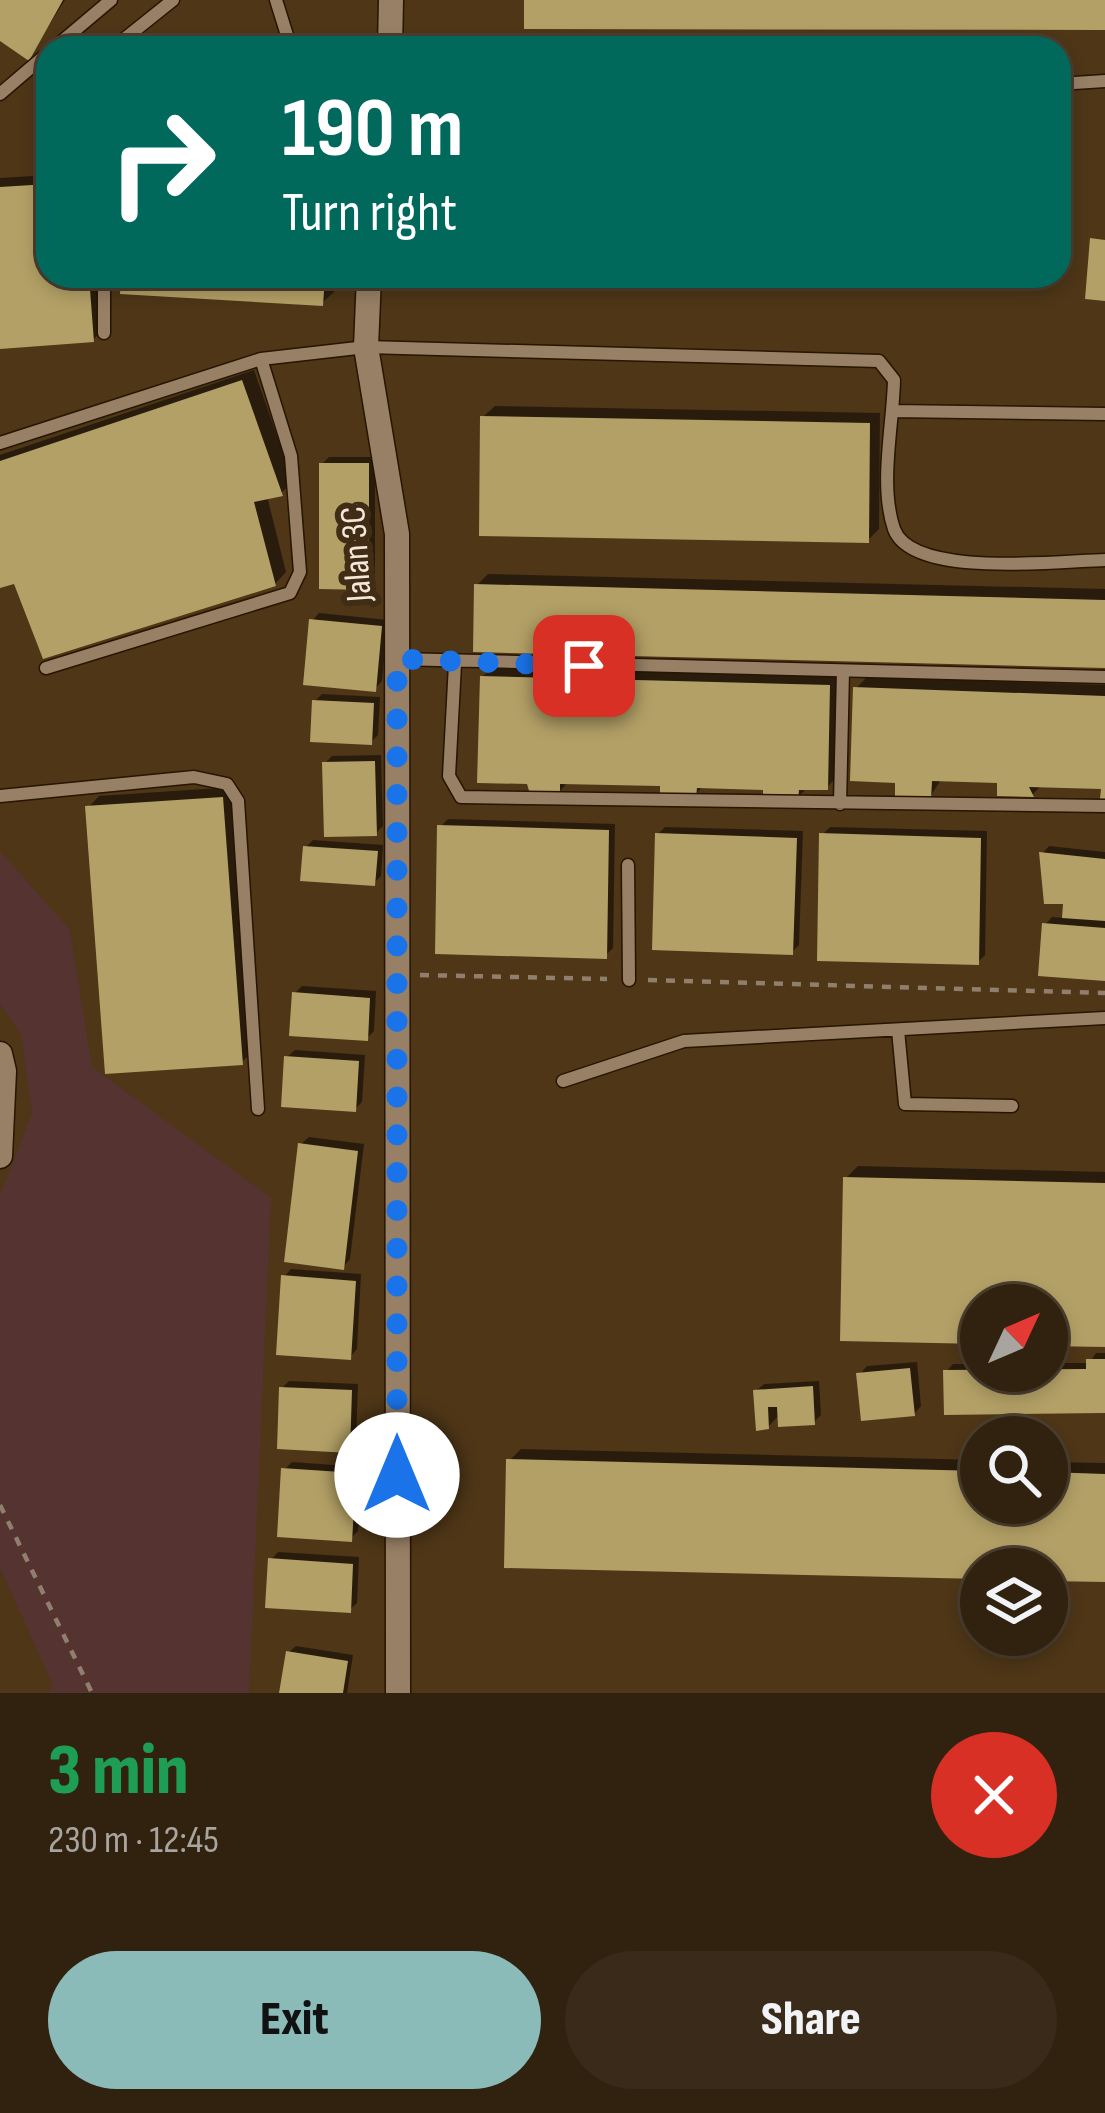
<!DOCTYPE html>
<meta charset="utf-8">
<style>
:root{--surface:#312210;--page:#392a19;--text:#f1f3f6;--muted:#a8a49f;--line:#4c3f30;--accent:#8bbbb9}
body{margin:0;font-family:"Sofia Sans Condensed",sans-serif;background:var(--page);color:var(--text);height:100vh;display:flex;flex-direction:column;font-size:45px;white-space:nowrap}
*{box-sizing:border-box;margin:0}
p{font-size:39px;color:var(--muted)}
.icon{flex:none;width:66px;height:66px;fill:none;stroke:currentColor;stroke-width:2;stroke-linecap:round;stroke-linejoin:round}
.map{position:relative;height:1693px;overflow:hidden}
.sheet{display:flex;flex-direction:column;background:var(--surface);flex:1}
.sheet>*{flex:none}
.banner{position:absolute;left:36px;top:36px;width:1035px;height:252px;border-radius:36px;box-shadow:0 6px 18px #0003,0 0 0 3px var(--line);background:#00695c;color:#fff;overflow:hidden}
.needle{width:78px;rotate:46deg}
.controls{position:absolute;left:960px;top:1284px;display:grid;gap:24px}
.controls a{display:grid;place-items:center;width:108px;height:108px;border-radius:50%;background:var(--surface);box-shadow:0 6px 18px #0003,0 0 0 3px var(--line);font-size:60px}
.pin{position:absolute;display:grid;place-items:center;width:102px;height:102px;color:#fff;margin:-51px;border-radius:24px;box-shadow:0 6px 18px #0006}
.me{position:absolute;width:132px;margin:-66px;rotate:0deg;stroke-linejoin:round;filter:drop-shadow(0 0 9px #0008)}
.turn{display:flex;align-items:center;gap:42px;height:252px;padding:0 48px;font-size:54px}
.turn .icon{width:156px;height:156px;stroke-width:2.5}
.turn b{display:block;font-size:84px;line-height:102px}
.round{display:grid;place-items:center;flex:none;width:126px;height:126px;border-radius:63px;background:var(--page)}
.overview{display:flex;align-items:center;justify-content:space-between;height:204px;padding:0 48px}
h1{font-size:72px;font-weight:800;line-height:90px;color:#1e9e55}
.button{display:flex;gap:24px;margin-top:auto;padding:24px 48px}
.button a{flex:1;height:138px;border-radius:72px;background:var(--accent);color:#111;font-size:48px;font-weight:800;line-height:138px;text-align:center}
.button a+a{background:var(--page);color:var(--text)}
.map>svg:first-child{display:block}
</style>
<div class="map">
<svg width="1105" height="1693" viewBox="0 0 1105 1693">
<rect width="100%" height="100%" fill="#412d15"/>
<path fill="#4e3617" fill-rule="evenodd" d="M0,0H1105V1693H0ZM48,48H1059V276H48ZM981,1305H1047V1371H981ZM981,1437H1047V1503H981ZM981,1569H1047V1635H981Z"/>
<path fill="#553330" d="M0,851L70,930L92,1067L271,1198L249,1693H48L53,1685L0,1568V1195L32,1113L21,1035L0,1004Z"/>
<path fill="#0007" d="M0,0H65L29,57L0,38Z
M48,175V276H101L104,328L93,340L0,346V178Z
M124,276H335L334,292L322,303Z
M254,370L293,482L281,493L267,496L286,572L275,584L16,580L0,585V455Z
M495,406L880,413L879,529L868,540L483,417Z
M329,457H375V579L368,587L322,464Z
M488,574L1105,589V665L477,585Z
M319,613L388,620L382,681L375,689L312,621Z
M494,666L840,675L838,776L827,787H808L797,798L766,787L704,785L695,795L663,783L569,781L559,792L482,677Z
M867,677L1105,685V796L1104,786L1043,784L1033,794L1000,793V781L942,778L930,797L899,780L856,688Z
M322,694L380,697L378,735L371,742L315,701Z
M381,755L383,826L376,833L325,763L332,756Z
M233,787L254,1050L242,1062L88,808L99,796Z
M448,819L615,824L613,948L605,956L440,827Z
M665,827L803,831L799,945L792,952L658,834Z
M830,827L987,831L985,955L978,962L822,835Z
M313,840L383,845L381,876L374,883L306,847Z
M1049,846L1105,852V978L1045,925L1052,917L1065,918L1066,902L1042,854Z
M302,986L376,991L374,1031L367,1038L295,993Z
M295,1050L365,1055L362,1102L355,1109L287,1057Z
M309,1137L364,1144L350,1259L343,1267L301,1144Z
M858,1166L1105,1172V1344L1047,1343V1305H981V1341L846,1178Z
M291,1269L361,1274L357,1349L350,1357L284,1277Z
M1096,1353H1105V1410L946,1372L953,1364H981V1371H1047V1363H1089Z
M917,1362L921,1406L914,1414L860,1374L867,1366Z
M289,1381L358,1384L356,1442L348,1450L282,1388Z
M819,1381L821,1415L814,1422L780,1414L768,1427L756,1391L764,1384Z
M521,1449L981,1460V1503H1047V1462L1105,1463V1579L1047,1578V1569H981V1576L509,1461Z
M292,1462L362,1467L358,1531L350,1539L284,1470Z
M278,1552L359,1557L357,1603L349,1610L271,1560Z
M296,1646L353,1655L347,1693H282L288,1653Z"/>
<path fill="#b3a066" d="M0,0H63L29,61L0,41Z
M524,0H1105V30L524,29Z
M48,184V276H89L94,342L0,349V187Z
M1090,238L1105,240V301L1085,299Z
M121,276H325L323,306L120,294Z
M575,276H690L689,290L574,284Z
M242,380L283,496L254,502L276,586L43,659L14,584L0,588V461Z
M480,416L870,423L869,543L479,536Z
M319,463H369V590L319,589Z
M474,584L1105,600V668L473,652Z
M309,619L382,626L376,692L303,685Z
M480,676L830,685L828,790H799L798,801L763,800V790L697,788L696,798L660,797V786L560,784V795L530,794L527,784L477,783Z
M853,687L1105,696V799H1100L1101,789L1029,787L1034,797L997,796V783L932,781L931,800L895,799V783L850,781Z
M312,700L374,703L372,745L310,742Z
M375,761L377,836L324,837L322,762Z
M223,797L243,1065L105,1074L85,806Z
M437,825L609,830L607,959L435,954Z
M655,833L797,838L793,955L652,950Z
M819,833L981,838L979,965L817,961Z
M303,846L378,851L375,886L300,881Z
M1039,852L1105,859V921L1062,918L1063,904H1044Z
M1042,923L1105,928V981L1038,976Z
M292,992L370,998L368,1041L289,1036Z
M284,1056L359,1061L356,1112L281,1107Z
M298,1143L358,1151L344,1270L284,1262Z
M843,1177L1105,1183V1347L1047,1346V1305H981V1344L840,1341Z
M281,1275L356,1281L351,1360L276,1355Z
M1086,1359H1105V1413L944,1415L943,1370L1086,1369Z
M910,1368L915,1416L861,1421L856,1373Z
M813,1386L815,1425L778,1427L777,1407H768L769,1429L756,1431L753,1390Z
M279,1387L352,1390L350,1453L277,1449Z
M506,1459L981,1471V1503H1047V1472L1105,1474V1582L1047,1581V1569H981V1579L504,1568Z
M281,1468L356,1473L352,1542L277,1537Z
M268,1558L353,1564L351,1613L265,1608Z
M286,1651L348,1661L343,1693H279Z"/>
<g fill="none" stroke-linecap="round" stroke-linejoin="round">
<g stroke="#271500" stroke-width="15">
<path id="lane" d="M276,0L291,48
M54,48L111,0
M113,48L173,0
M1059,84L1105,81
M0,94L48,53
M104,276V333
M893,411L1105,414
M0,443L261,359L366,347L879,361L894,380C893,426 879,485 894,529C912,579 1060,561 1105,560
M398,659L1105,677
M455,664L449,776L461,797L1105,806
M46,668L290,593L300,572L291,456L261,359
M0,796L194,777L227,784L238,801L258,1109
M840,804L843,671
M628,865L629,980
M898,1030L905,1104L1012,1106
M563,1081L684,1041L1105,1018"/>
</g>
<g stroke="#271500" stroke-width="27">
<path id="street" d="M390,48L391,0
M369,276L366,347L397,534L398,1693
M0,1054L4,1071L0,1156"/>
</g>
<path stroke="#907f6c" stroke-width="4.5" stroke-dasharray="9 9" stroke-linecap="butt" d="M420,975L607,979
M648,980L1105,993
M0,1505L92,1693"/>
<use href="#lane" stroke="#988066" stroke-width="12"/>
<use href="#street" stroke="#988066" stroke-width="24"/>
</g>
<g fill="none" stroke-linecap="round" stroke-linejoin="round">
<path stroke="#1a73e8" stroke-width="21" stroke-dasharray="0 37.8" d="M397,1475V659L584,666"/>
</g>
<g text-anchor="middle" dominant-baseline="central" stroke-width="12" stroke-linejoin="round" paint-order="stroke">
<g font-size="36" fill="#f5e8da" stroke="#412d15">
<text transform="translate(357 554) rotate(-94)">Jalan 3C</text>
</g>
</g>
</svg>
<div class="controls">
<a><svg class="needle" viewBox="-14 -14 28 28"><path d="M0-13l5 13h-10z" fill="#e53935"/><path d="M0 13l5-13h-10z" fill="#a8a49f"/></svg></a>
<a><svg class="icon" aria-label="search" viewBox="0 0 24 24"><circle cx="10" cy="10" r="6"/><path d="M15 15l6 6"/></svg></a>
<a><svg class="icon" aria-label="layers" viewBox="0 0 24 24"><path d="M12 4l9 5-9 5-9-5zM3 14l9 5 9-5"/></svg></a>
</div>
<div class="pin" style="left:584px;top:666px;background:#d93025"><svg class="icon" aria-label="arrive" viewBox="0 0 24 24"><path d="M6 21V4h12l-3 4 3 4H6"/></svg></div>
<svg class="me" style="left:397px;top:1475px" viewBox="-20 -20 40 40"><circle r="19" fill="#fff"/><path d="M0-13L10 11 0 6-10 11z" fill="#1a73e8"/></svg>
<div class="banner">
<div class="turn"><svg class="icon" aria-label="right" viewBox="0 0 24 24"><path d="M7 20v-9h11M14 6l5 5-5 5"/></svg><div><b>190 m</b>Turn right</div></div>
</div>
</div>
<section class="sheet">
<div class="overview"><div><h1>3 min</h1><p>230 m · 12:45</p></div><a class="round" style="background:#d93025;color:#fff"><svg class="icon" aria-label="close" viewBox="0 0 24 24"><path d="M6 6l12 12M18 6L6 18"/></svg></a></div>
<div class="button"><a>Exit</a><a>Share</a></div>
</section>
